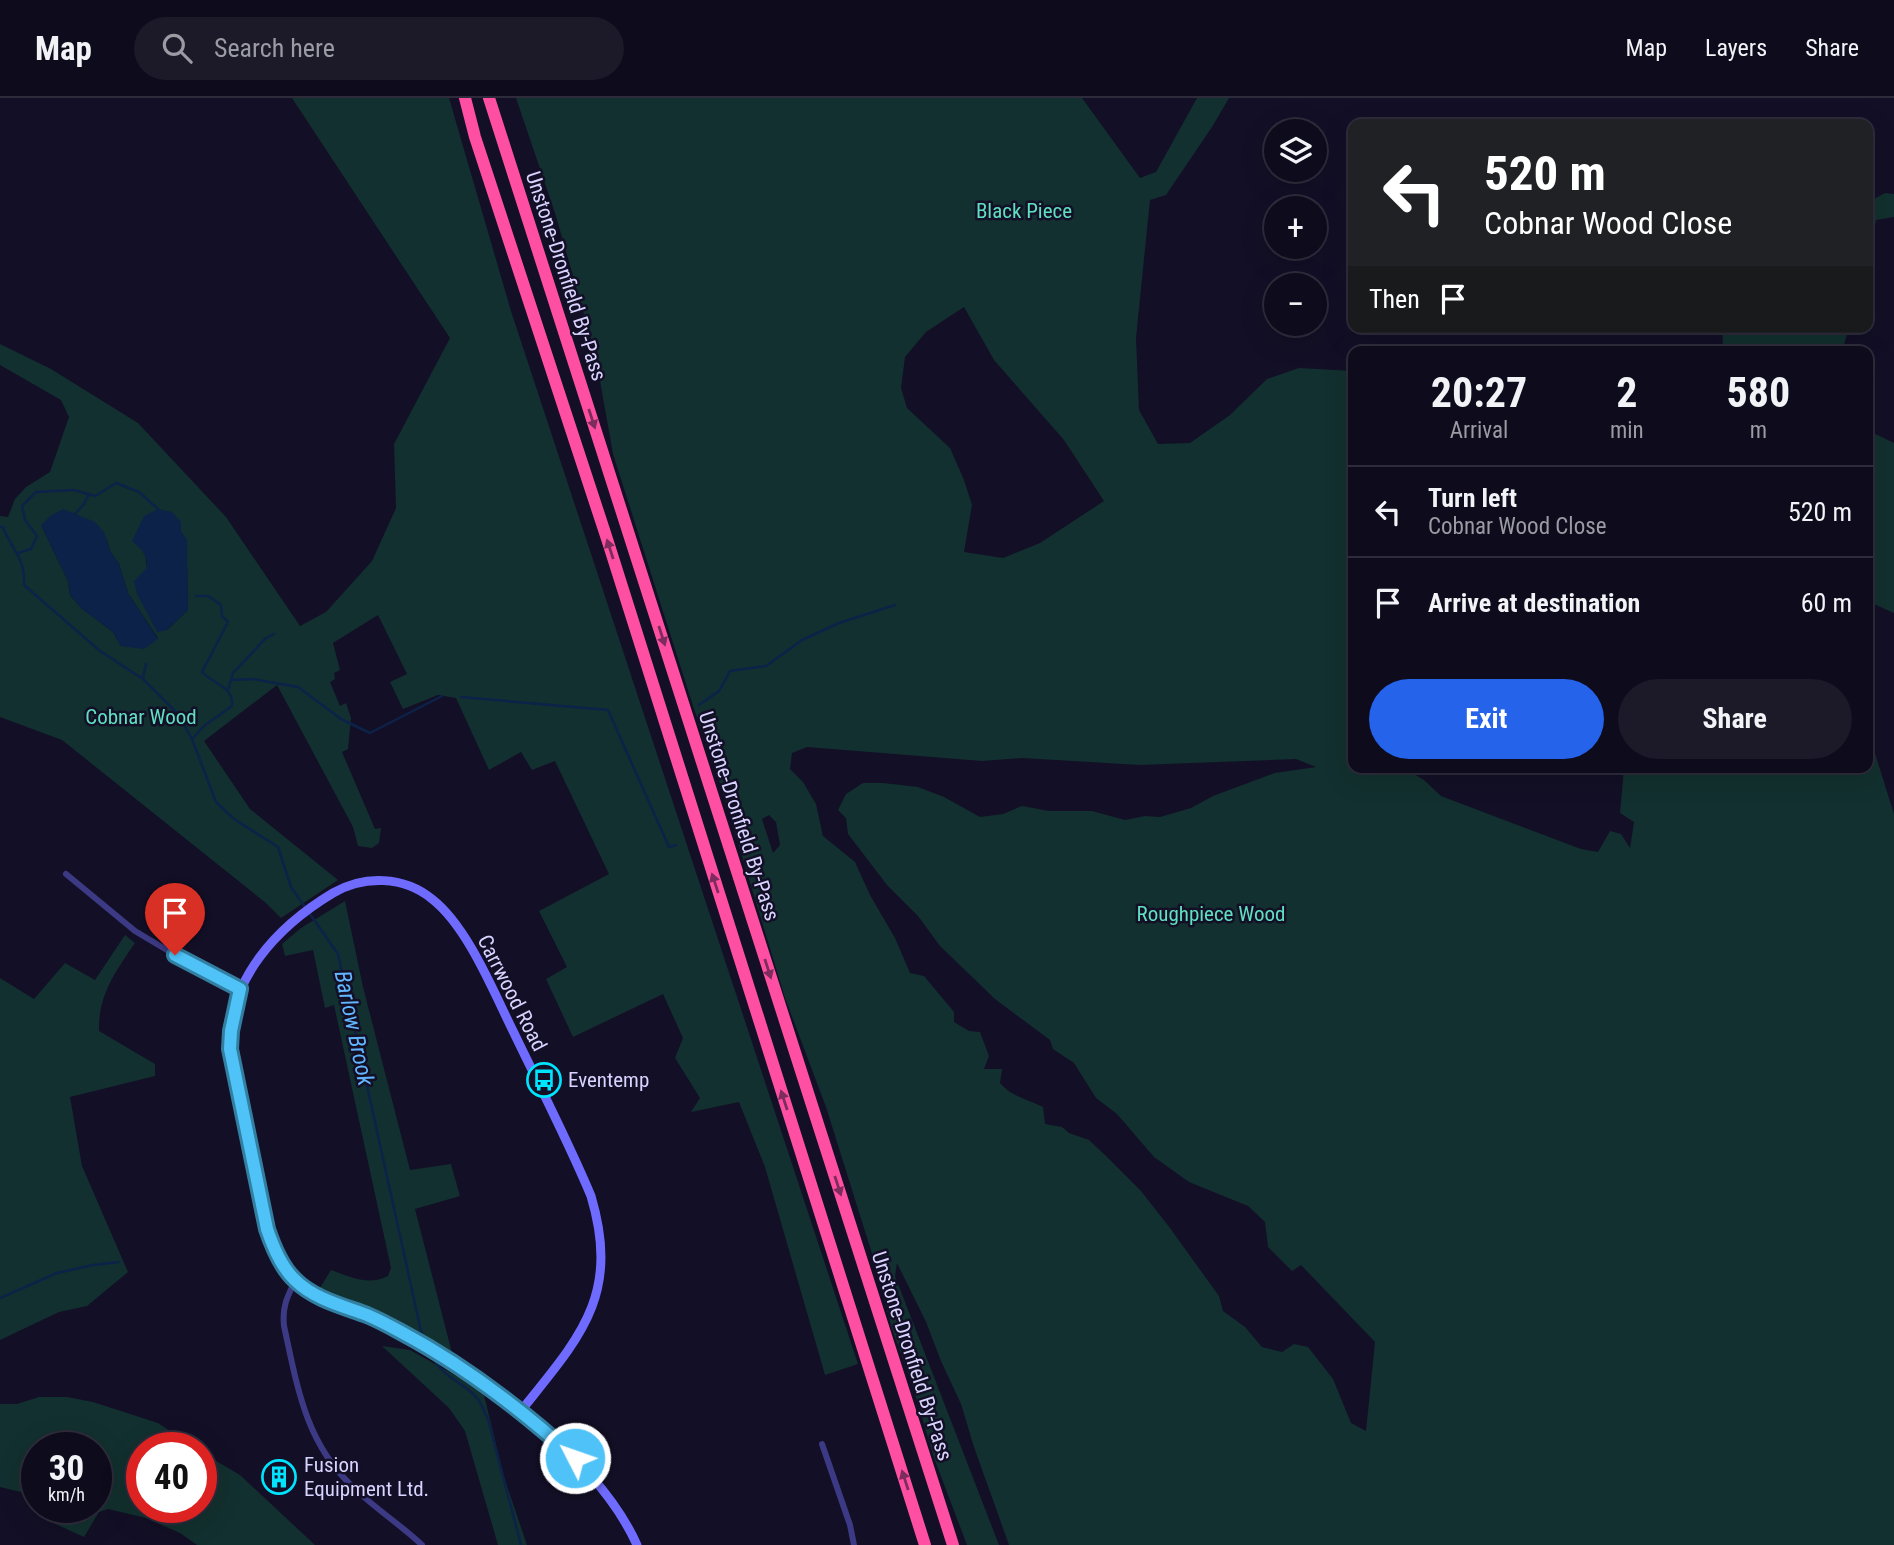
<!DOCTYPE html>
<meta charset="utf-8">
<style>
:root{--surface:#0e0b1c;--page:#1c1929;--text:#f1f3f6;--muted:#9b9ba3;--line:#2e2b3b;--accent:#2563eb}
body{margin:0;font-family:"Roboto Condensed",sans-serif;background:var(--page);color:var(--text);height:100vh;display:flex;flex-direction:column;font-size:26px;white-space:nowrap}
*{box-sizing:border-box;margin:0}
p{font-size:23px;color:var(--muted)}
.icon{flex:none;width:38px;height:38px;fill:none;stroke:currentColor;stroke-width:2;stroke-linecap:round;stroke-linejoin:round}
.map{position:relative;flex:1;overflow:hidden}
.details{position:absolute;left:1348px;top:248px;width:525px;height:427px;display:flex;flex-direction:column;background:var(--surface);border-radius:14px;box-shadow:0 7px 28px #0002,0 0 0 2px var(--line)}
.details>*{flex:none}
.hud{position:absolute;left:1348px;top:21px;width:525px;height:214px;border-radius:14px;box-shadow:0 7px 28px #0002,0 0 0 2px var(--line);background:#202124;color:#fff;overflow:hidden}
.fabs{position:absolute;left:1264px;top:21px;display:grid;gap:14px}
.fabs a{display:grid;place-items:center;width:63px;height:63px;border-radius:50%;background:var(--surface);box-shadow:0 7px 28px #0002,0 0 0 2px var(--line);font-size:35px}
.speed{position:absolute;left:21px;top:1334px;display:flex;gap:14px;font-size:35px;font-weight:700;text-align:center}
.speed>*{display:grid;place-content:center;width:91px;height:91px;border-radius:50%;background:var(--surface);box-shadow:0 7px 28px #0002,0 0 0 2px var(--line);line-height:1}
.speed small{font-size:18px;font-weight:400}
.speed .limit{border:10px solid #d22;background:#fff;color:#111}
.pin{position:absolute;display:grid;place-items:center;width:60px;height:60px;color:#fff;margin:-72px -30px;border-radius:50% 50% 50% 0;rotate:-45deg;box-shadow:0 0 7px #0007}
.pin .icon{rotate:45deg}
.me{position:absolute;width:77px;margin:-38px;rotate:311deg;stroke-linejoin:round;filter:drop-shadow(0 0 5px #0008)}
.turn{display:flex;align-items:center;gap:24px;height:147px;padding:0 21px;font-size:32px}
.turn .icon{width:91px;height:91px;stroke-width:2.5}
.turn b{display:block;font-size:49px;line-height:60px}
.then{display:flex;align-items:center;height:66px;padding:0 21px;background:#0003;gap:14px;font-size:26px}
.eta{display:flex;justify-content:space-evenly;align-items:center;height:119px;text-align:center}
.eta b{font-size:42px;font-weight:700;line-height:49px}
.button{display:flex;gap:14px;margin-top:auto;padding:14px 21px}
.button a{flex:1;height:80px;border-radius:42px;background:var(--accent);color:#fff;font-size:28px;font-weight:700;line-height:80px;text-align:center}
.button a+a{background:var(--page);color:var(--text)}
ul{padding:0;list-style:none}
li{display:flex;align-items:center;gap:21px;height:91px;padding:0 21px;border-top:2px solid var(--line)}
li div{flex:1}
li b{display:block;font-size:26px}
li em{font-style:normal}
header{display:flex;align-items:center;gap:42px;box-sizing:border-box;height:98px;padding:0 35px;background:var(--surface);border-bottom:2px solid var(--line)}
header strong{font-size:33px}
nav{display:flex;gap:38px;margin-inline-start:auto;font-size:24px}
.search{width:490px;height:63px;background:var(--page);display:flex;align-items:center;gap:18px;box-sizing:border-box;padding:0 24px;border-radius:38px;color:var(--muted);font-size:26px}
.map>svg:first-child{display:block}
</style>
<header>
<strong>Map</strong>
<div class="search"><svg class="icon" aria-label="search" viewBox="0 0 24 24"><circle cx="10" cy="10" r="6"/><path d="M15 15l6 6"/></svg>Search here</div>
<nav><a>Map</a><a>Layers</a><a>Share</a></nav>
</header>
<div class="map">
<svg width="1894" height="1447" viewBox="0 0 1894 1447">
<rect width="100%" height="100%" fill="#130f26"/>
<path fill="#12302f" fill-rule="evenodd" d="M292,0H449L511,213L858,1266L825,1277L765,1069L739,1004L691,1014L700,1000L675,960L683,940L663,896L573,939L546,881L567,869L539,813L609,776L555,663L532,672L521,654L489,672L456,600L438,597L403,611L390,584L407,576L378,517L333,545L340,572L334,575L335,581L330,584L340,608L346,605L351,620L348,651L342,654L375,731L381,730L379,745L372,750L358,748L353,729L277,587L204,643L250,711L338,782L281,820L266,805L62,642L0,619V418L8,419L15,401L26,389L50,374L69,319L61,302L0,267V246L51,271L138,325L226,419L300,528L326,514L372,463L396,410L394,346L450,240ZM41,427L107,442L110,453L119,466L128,495L158,540L121,548L113,534L81,510L70,497L68,483ZM145,456L187,469L188,512L167,532L147,470Z
M516,0H1082L1140,80L1156,74L1197,0H1229L1212,29L1166,97L1150,102L1136,240L1139,312L1158,346L1190,345L1230,317L1267,281L1299,270L1353,273V670H1404L1424,682L1441,698L1581,751L1598,754L1610,733L1621,736L1630,750L1634,724L1620,715L1624,670H1867V630L1894,716V1447H1009L974,1349L961,1306L941,1263L926,1224L897,1165L895,1178L999,1447H967L934,1360L913,1289L892,1231L874,1162L826,1009L785,900L716,672L694,611L613,356L595,255L555,115ZM964,209L994,262L1064,342L1104,403L1040,445L1003,460L964,454L972,407L964,382L950,350L907,310L901,290L905,259L926,234ZM807,649L982,663L1022,660L1140,667L1296,661L1316,669L1275,675L1213,698L1191,710L1160,719L1145,718L1125,722L1092,713H1049L1022,708L1003,716L980,719L944,699L918,689L883,685H863L846,696L838,712L846,720L848,736L887,787L918,818L940,848L995,901L1050,942L1053,951L1074,965L1096,1000L1117,1016L1154,1059L1189,1084L1248,1108L1265,1124L1268,1149L1292,1173L1301,1167L1375,1244L1366,1333L1351,1325L1333,1281L1308,1249L1294,1246L1282,1254L1262,1249L1245,1229L1223,1213L1219,1198L1170,1130L1141,1093L1104,1056L1089,1042L1069,1035L1062,1029L1045,1026L1043,1009C1027,1001 1012,999 1000,985L1002,971H984L989,958L980,934L969,933L954,924V914L924,878L910,875L895,840L870,797L855,764L823,738L816,706L803,684L790,671L792,655ZM769,717L776,724L780,747L773,755L762,721Z
M1885,95L1894,96V119L1876,122L1867,175V102H1872Z
M1722,229H1849L1842,254H1721L1723,248Z
M1867,332L1894,345V515L1867,503Z
M345,803L363,889L410,1072L451,1066L460,1098L415,1111L452,1255L380,1217L320,1190L331,1172C351,1179 368,1188 388,1178L391,1170L334,907L325,910L313,852L285,858L282,846L301,830Z
M125,837L135,845C116,873 98,897 99,933L155,966V978L70,999L82,1068L128,1174L87,1208L59,1214L0,1242V880L34,901L65,865L95,882Z
M382,1248L410,1252L483,1293L504,1379L527,1447H498L465,1333L449,1310Z
M39,1299H67L93,1304L158,1325L194,1349H142V1409H201V1354L240,1377L315,1447H197L180,1435L146,1420L108,1411L99,1414L84,1439L38,1418V1409H96V1349H37V1398L0,1389V1306H17Z"/>
<path fill="#0c2248" d="M63,411L95,424L104,434L110,453L119,466L128,495L158,541L144,551L121,548L113,534L81,510L70,497L68,483L41,427L50,418Z
M158,411L172,414L181,424V433L187,442L188,512L167,532L157,534L137,496L134,483L147,470C147,456 142,452 132,443L144,418Z"/>
<g fill="none" stroke-linecap="round" stroke-linejoin="round">
<path stroke="#0c2248" stroke-width="2.5" d="M75,416L84,406L89,396
M0,429H3C12,453 25,458 24,487L100,553L143,581L178,616L192,641L216,704L234,721L278,749L291,789L338,856L421,1233L427,1246
M18,455L31,451L37,438L25,422L22,408L36,394L74,392L95,398L116,385L139,394L158,411
M143,580L146,566
M231,582L253,581L298,589L341,621L370,635L442,598
M228,592L233,575L266,540L274,536
M461,599L608,612L669,749L676,747
M699,607L719,593L730,573L766,568L802,542L839,525L895,507
M192,641L204,628L232,608C234,588 213,586 202,574L228,524L222,518L221,507L208,498H196
M0,1200L57,1175L93,1167L119,1164
M431,1255C442,1281 462,1282 478,1301C482,1307 485,1315 488,1321L521,1447"/>
<path stroke="#3d3a85" stroke-width="6" d="M66,776L135,833L192,867L240,891
M295,1183C287,1199 282,1209 284,1228C297,1287 305,1344 352,1388C374,1410 400,1426 422,1447
M822,1346L850,1427L854,1447"/>
<path stroke="#6f6bff" stroke-width="9" d="M520,1314C579,1240 621,1199 591,1098C568,1043 540,989 514,935C494,895 468,829 432,801C404,778 364,777 333,795C278,828 227,881 230,950C231,972 238,995 243,1017C251,1055 259,1093 267,1131C290,1207 344,1202 404,1236C486,1282 597,1358 637,1447"/>
<path stroke="#ff4fa3" stroke-width="12" d="M465,0L475,39L608,444L925,1447
M489,0L953,1447"/>
</g>
<defs><path id="oneway-solid" d="M-6-.8H1V-3.2L6.5 0L1 3.2V.8H-6Z" transform="scale(1.75)"/></defs>
<g fill="#7d2c5e">
<use href="#oneway-solid" transform="translate(592 321) rotate(72)"/>
<use href="#oneway-solid" transform="translate(610 451) rotate(-108)"/>
<use href="#oneway-solid" transform="translate(662 538) rotate(72)"/>
<use href="#oneway-solid" transform="translate(715 785) rotate(-108)"/>
<use href="#oneway-solid" transform="translate(768 871) rotate(72)"/>
<use href="#oneway-solid" transform="translate(784 1002) rotate(-108)"/>
<use href="#oneway-solid" transform="translate(838 1088) rotate(72)"/>
<use href="#oneway-solid" transform="translate(905 1382) rotate(-108)"/>
</g>
<g fill="none" stroke-linecap="round" stroke-linejoin="round">
<g stroke="#337fa1" stroke-width="18">
<path id="route" d="M175,857L240,891L231,933L230,951L267,1131C273,1149 281,1169 295,1182C314,1201 343,1208 367,1217C379,1222 390,1228 401,1234C463,1267 522,1312 575,1360"/>
</g>
<use href="#route" stroke="#4fc3f7" stroke-width="12"/>
</g>
<defs>
<g id="bus-ring" transform="scale(1.75)"><circle r="9.5" fill="#130f26" stroke="#00e5ff" stroke-width="1.5"/><path d="M-5-6H5V4H4V6H2V4H-2V6H-4V4H-5ZM-3.5-4V0h7V-4ZM-3.5 1.2v1.5H-2V1.2ZM2 1.2v1.5H3.5V1.2Z" fill="#00e5ff"/></g>
<g id="building-ring" transform="scale(1.75)"><circle r="9.5" fill="#130f26" stroke="#00e5ff" stroke-width="1.5"/><path d="M-4-6H4V6H1V3H-1V6H-4ZM-2.5-4.3h1.7v1.8h-1.7ZM.8-4.3h1.7v1.8H.8ZM-2.5-1h1.7V.8h-1.7ZM.8-1h1.7V.8H.8Z" fill="#00e5ff"/></g>
</defs>
<g fill-rule="evenodd">
<use href="#bus-ring" x="544" y="982"/>
<use href="#building-ring" x="279" y="1379"/>
</g>
<g text-anchor="middle" dominant-baseline="central" stroke-width="5" stroke-linejoin="round" paint-order="stroke">
<g font-size="21" fill="#5fe0c0" stroke="#130f26">
<text x="1024" y="113">Black Piece</text>
<text x="141" y="619">Cobnar Wood</text>
<text x="1211" y="816">Roughpiece Wood</text>
</g>
<g font-size="21" fill="#d9d4ff" stroke="#130f26">
<text transform="translate(566 178) rotate(72)">Unstone-Dronfield By-Pass</text>
<text transform="translate(739 718) rotate(72)">Unstone-Dronfield By-Pass</text>
<text transform="translate(512 895) rotate(63)">Carrwood Road</text>
<text transform="translate(912 1258) rotate(72)">Unstone-Dronfield By-Pass</text>
</g>
<g font-size="21" fill="#d9d4ff" stroke="#130f26" text-anchor="start">
<text x="568" y="982">Eventemp</text>
<text x="304" y="1367">Fusion<tspan x="304" dy="24">Equipment Ltd.</tspan></text>
</g>
<g font-size="23" font-style="italic" fill="#62b6ff" stroke="#130f26">
<text transform="translate(354 930) rotate(78)">Barlow Brook</text>
</g>
</g>
</svg>
<div class="fabs">
<a><svg class="icon" aria-label="layers" viewBox="0 0 24 24"><path d="M12 4l9 5-9 5-9-5zM3 14l9 5 9-5"/></svg></a>
<a>+</a>
<a>−</a>
</div>
<div class="speed"><div>30<small>km/h</small></div><div class="limit">40</div></div>
<div class="pin" style="left:175px;top:857px;background:#d93025"><svg class="icon" aria-label="arrive" viewBox="0 0 24 24"><path d="M6 21V4h12l-3 4 3 4H6"/></svg></div>
<svg class="me" style="left:575px;top:1360px" viewBox="-20 -20 40 40"><circle r="17" fill="#4fc3f7" stroke="#fff" stroke-width="3"/><path d="M0-11L8 9 0 5-8 9z" fill="#fff"/></svg>
<div class="hud">
<div class="turn"><svg class="icon" aria-label="left" viewBox="0 0 24 24"><path d="M17 20v-9H6M10 6l-5 5 5 5"/></svg><div><b>520 m</b>Cobnar Wood Close</div></div>
<div class="then">Then<svg class="icon" aria-label="arrive" viewBox="0 0 24 24"><path d="M6 21V4h12l-3 4 3 4H6"/></svg></div>
</div>
<section class="details">
<div class="eta">
<div><b>20:27</b><p>Arrival</p></div>
<div><b>2</b><p>min</p></div>
<div><b>580</b><p>m</p></div>
</div>
<ul>
<li><svg class="icon" aria-label="left" viewBox="0 0 24 24"><path d="M17 20v-9H6M10 6l-5 5 5 5"/></svg><div><b>Turn left</b><p>Cobnar Wood Close</p></div><em>520 m</em></li>
<li><svg class="icon" aria-label="arrive" viewBox="0 0 24 24"><path d="M6 21V4h12l-3 4 3 4H6"/></svg><div><b>Arrive at destination</b></div><em>60 m</em></li>
</ul>
<div class="button"><a>Exit</a><a>Share</a></div>
</section>
</div>
